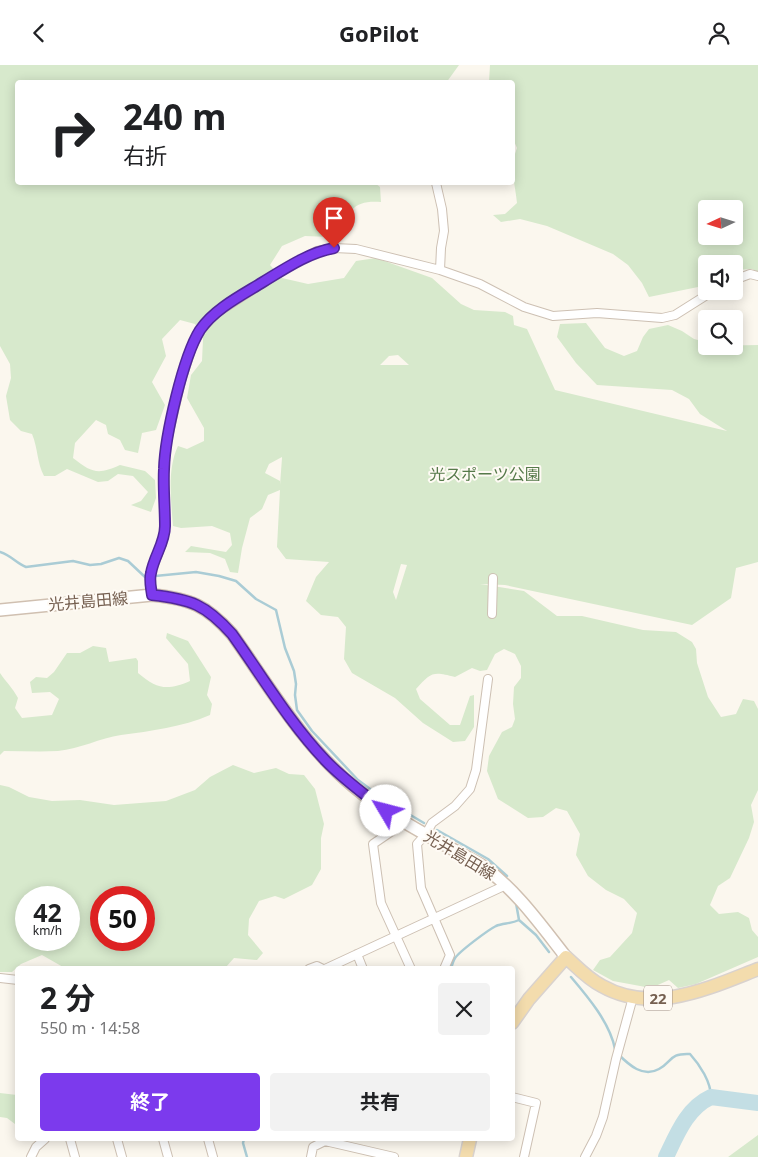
<!DOCTYPE html>
<html lang="ja">
<meta charset="utf-8">
<style>
:root{--surface:#fff;--page:#f2f2f2;--text:#202124;--muted:#757577;--accent:#7c3aed}
body{margin:0;font-family:"Noto Sans","Noto Sans JP",sans-serif;background:var(--page);color:var(--text);height:100vh;display:flex;flex-direction:column;font-size:19px;white-space:nowrap}
*{box-sizing:border-box;margin:0}
p{font-size:16px;color:var(--muted)}
.icon{flex:none;width:28px;height:28px;fill:none;stroke:currentColor;stroke-width:2;stroke-linecap:round;stroke-linejoin:round}
.map{position:relative;flex:1;overflow:hidden}
.details{position:absolute;left:15px;top:901px;width:500px;height:175px;display:flex;flex-direction:column;background:var(--surface);border-radius:5px;box-shadow:0 2px 12px #0003}
.details>*{flex:none}
.hud{position:absolute;left:15px;top:15px;width:500px;height:105px;border-radius:5px;box-shadow:0 2px 12px #0003;background:#fff;color:var(--text);overflow:hidden}
.needle{width:32px;rotate:266deg}
.controls{position:absolute;left:698px;top:135px;display:grid;gap:10px}
.controls a{display:grid;place-items:center;width:45px;height:45px;border-radius:5px;background:var(--surface);box-shadow:0 2px 12px #0003;font-size:25px}
.speed{position:absolute;left:15px;top:821px;display:flex;gap:10px;font-size:25px;font-weight:700;text-align:center}
.speed>*{display:grid;place-content:center;width:65px;height:65px;border-radius:50%;background:var(--surface);box-shadow:0 2px 12px #0003;line-height:1}
.speed small{font-size:12px;font-weight:400}
.speed .limit{border:8px solid #d22;background:#fff;color:#111}
.pin{position:absolute;display:grid;place-items:center;width:42px;height:42px;color:#fff;margin:-51px -21px;border-radius:50% 50% 50% 0;rotate:-45deg;box-shadow:0 0 5px #0007}
.pin .icon{rotate:45deg}
.me{position:absolute;width:55px;margin:-28px;rotate:307deg;stroke-linejoin:round;filter:drop-shadow(0 0 4px #0008)}
.turn{display:flex;align-items:center;gap:18px;height:105px;padding:0 25px;font-size:22px}
.turn .icon{width:65px;height:65px;stroke-width:2.5}
.turn b{display:block;font-size:35px;line-height:42px}
.round{display:grid;place-items:center;flex:none;width:52px;height:52px;border-radius:5px;background:var(--page)}
.overview{display:flex;align-items:center;justify-content:space-between;height:85px;padding:0 25px}
h1{font-size:30px;font-weight:700;line-height:38px}
.action{display:flex;gap:10px;margin-top:auto;padding:10px 25px}
.action a{flex:1;height:58px;border-radius:5px;background:var(--accent);color:#fff;font-size:20px;font-weight:700;line-height:58px;text-align:center}
.action a+a{background:var(--page);color:var(--text)}
header{display:flex;justify-content:space-between;align-items:center;height:65px;padding:0 25px;background:var(--surface);font-size:22px;font-weight:700}
.map>svg:first-child{display:block}
</style>
<header><svg class="icon" aria-label="back" viewBox="0 0 24 24"><path d="M15 5l-7 7 7 7"/></svg>GoPilot<svg class="icon" aria-label="person" viewBox="0 0 24 24"><circle cx="12" cy="8" r="4"/><path d="M4 21q1-7 8-7t8 7"/></svg></header>
<div class="map">
<svg width="758" height="1092" viewBox="0 0 758 1092">
<rect width="100%" height="100%" fill="#fbf7ee"/>
<path fill="#d7e9cc" fill-rule="evenodd" d="M0,0H459L446,18H18V118H375L380,122L381,137C354,135 349,145 339,168L329,172L305,171L282,181L270,200L282,213L308,219L344,213L356,196L376,193L432,213L461,239L474,245L505,247L513,251L514,260L527,264L555,325L727,366L700,349L689,334L672,325L597,320L576,298L557,272L560,259L586,258L605,283L624,291L637,286L643,272L649,264L668,260L682,266L694,274L706,277V281L758,280V497L736,503L731,533L692,560L505,520L480,519L524,526L557,551H582L643,565L676,567L692,577L696,584L697,598L708,632L721,652L736,649L743,634L754,636L758,644V725L751,740L754,757L749,773L730,813L718,821L710,840L719,849L738,847L749,853L752,865L758,872V892L696,919L678,923L669,915L651,923L613,916L593,905L600,895L610,892L632,868L637,848L624,834L606,825L588,811L576,790L580,769L567,746L556,743L543,752L528,753L498,734L487,706L489,691L502,667L512,662L515,654L513,639L514,622L521,613V601L515,589L504,584L495,589L487,605L480,606L472,603L455,612C433,606 431,607 416,624L420,634L450,660H460L470,631L474,630V662L465,676L453,677L423,658L395,633L352,608L344,594L346,562L338,552L321,550L306,536L316,512L329,497L286,494L277,482L280,425L268,430L262,444L250,453L242,483L238,508L230,507L225,494L210,488L185,487L191,481L226,487L232,480L230,468L212,461L181,463L173,461C171,435 167,404 178,381L187,384L204,376V363L187,333L191,310L202,296L203,274L195,259L180,255L162,274L166,291L152,317L165,340L156,365L142,368L138,388L125,385L120,375L108,369L106,360L96,355L75,378L73,393C92,408 98,410 120,400L145,406L155,415L156,433L151,447L131,440L141,436L148,427L133,411L118,409L108,416L98,417L67,404L55,411H44C37,398 38,383 32,369L21,366L10,355L6,331L11,313L10,299L0,281ZM398,290L409,300H380L389,291ZM282,392V393L280,420V416L265,408L269,399ZM401,499L407,500L396,535L393,527Z
M490,0H758V207L752,204L734,205V199H706V217L698,222L649,232L642,218L628,200L613,189L547,161L520,154L501,157L493,150L505,149L517,138C515,117 509,103 517,83L513,74L512,18L489,17ZM706,144H734V171H706Z
M167,568L188,576L211,612L207,630L212,639L210,650C182,662 151,666 121,670C100,673 80,684 58,686C40,687 22,686 4,686L0,690V608C6,617 12,622 18,633L15,643L22,653L52,650L59,634L50,627L32,628L30,617L36,612L47,613L54,607L67,588H80L93,581L106,583L109,597L136,593L138,596V608C157,624 167,626 190,616L188,599L166,573Z
M233,700L254,708L276,703L289,709L304,710L315,724L324,759L321,773V804L312,820L284,834L275,831L259,836L249,854L248,870L263,888L257,895L234,893L226,902L227,904H74L63,902L42,890L21,899L12,907H0V720L9,722L29,732L52,736L80,735L114,740L166,736L195,725L210,712ZM69,832V875H26V832ZM144,832V875H101V832Z
M0,1028L17,1030V1058L15,1059L7,1053L0,1052Z
M758,1070V1092H728Z"/>
<g fill="none" stroke-linecap="round" stroke-linejoin="round">
<path stroke="#aaccd5" stroke-width="2.5" d="M0,487C12,491 16,498 26,502L73,496L90,500L101,499L119,493L128,496L145,512L196,507L219,511L236,516L256,534L276,545L285,583L294,606L296,619L295,630L297,645L312,666L358,715L385,735L424,758
M437,765L488,794L507,811
M516,838L519,855L536,870L549,887
M451,904C452,900 453,896 455,893C460,886 488,865 496,861C503,858 511,859 519,855
M571,912C588,932 610,958 615,984
M618,989C629,1000 643,1013 659,1004C673,996 669,988 690,989C700,1000 711,1017 711,1032
M244,1074L243,1078L247,1092"/>
<path stroke="#c3dee4" stroke-width="16" d="M666,1092C677,1069 687,1043 711,1032L758,1038"/>
<g stroke="#cdc0b3" stroke-width="10">
<path id="street" d="M436,118L442,144L444,166L441,183L440,205
M734,215L750,209L758,211
M152,530L150,516L151,507L162,479L165,463L164,403L167,376L181,316L192,282L201,265L215,249L291,200L317,186L334,183L356,184L440,205L480,219L524,242L553,251L597,248L662,253L675,250L713,226
M492,549L493,513
M401,755L395,764L373,779L381,838L411,904
M357,889L363,904
M309,904L317,901L323,904
M325,904L506,820
M444,904L450,890L421,823L417,779L426,769L432,758L455,741L470,724L476,705L488,614
M0,913L18,915
M512,1032L536,1038L524,1092
M70,1074L75,1092
M117,1074L122,1092
M163,1074L168,1092
M208,1074L213,1092
M31,1092L36,1082L45,1074
M311,1092L313,1082L325,1076L394,1092
M585,1092L596,1071L603,1052L616,994L633,932"/>
</g>
<g stroke="#d0c0b1" stroke-width="14">
<path id="secondary" d="M0,545L152,530C191,534 206,540 232,569C269,621 303,680 353,721C392,754 439,776 483,801C517,826 540,859 566,892"/>
</g>
<g stroke="#d9d2ce" stroke-width="15">
<path id="primary" d="M512,958L529,934L566,892C577,902 588,914 602,921C653,950 709,923 758,904
M466,1092L470,1074"/>
</g>
<use href="#street" stroke="#fff" stroke-width="8"/>
<use href="#secondary" stroke="#fff" stroke-width="11"/>
<use href="#primary" stroke="#f3dcad" stroke-width="12"/>
</g>
<g fill="none" stroke-linecap="round" stroke-linejoin="round">
<g stroke="#51269a" stroke-width="12">
<path id="route" d="M334,183C308,188 286,203 263,217C242,230 214,244 200,265C183,292 165,371 164,404C163,423 165,442 165,461C165,478 154,491 151,508C149,515 151,522 152,530C191,534 206,540 232,569C262,611 289,657 325,695C343,714 365,730 386,746"/>
</g>
<use href="#route" stroke="#7c3aed" stroke-width="9"/>
</g>
<g text-anchor="middle" dominant-baseline="central" stroke-width="4" stroke-linejoin="round" paint-order="stroke">
<rect fill="#fefaf4" stroke="#9f8e82" stroke-width="1" x="644" y="920.5" width="28" height="25" rx="4"/>
<g font-size="15" font-weight="bold" fill="#766051">
<text x="658" y="933">22</text>
</g>
<g font-size="16" fill="#567a4a" stroke="#fefaf4">
<text x="485" y="409">光スポーツ公園</text>
</g>
<g font-size="16" fill="#766051" stroke="#fefaf4">
<text transform="translate(88 536) rotate(-5)">光井島田線</text>
<text transform="translate(460 790) rotate(31)">光井島田線</text>
</g>
</g>
</svg>
<div class="controls">
<a><svg class="needle" viewBox="-14 -14 28 28"><path d="M0-13l5 13h-10z" fill="#e53935"/><path d="M0 13l5-13h-10z" fill="#757577"/></svg></a>
<a><svg class="icon" aria-label="sound" viewBox="0 0 24 24"><path d="M4 9h4l5-4v14l-5-4H4zM17 9q2 3 0 6"/></svg></a>
<a><svg class="icon" aria-label="search" viewBox="0 0 24 24"><circle cx="10" cy="10" r="6"/><path d="M15 15l6 6"/></svg></a>
</div>
<div class="speed"><div>42<small>km/h</small></div><div class="limit">50</div></div>
<div class="pin" style="left:334px;top:183px;background:#d93025"><svg class="icon" aria-label="arrive" viewBox="0 0 24 24"><path d="M6 21V4h12l-3 4 3 4H6"/></svg></div>
<svg class="me" style="left:386px;top:746px" viewBox="-20 -20 40 40"><circle r="19" fill="#fff"/><path d="M0-13L10 11 0 6-10 11z" fill="#7c3aed"/></svg>
<div class="hud">
<div class="turn"><svg class="icon" aria-label="right" viewBox="0 0 24 24"><path d="M7 20v-9h11M14 6l5 5-5 5"/></svg><div><b>240 m</b>右折</div></div>
</div>
<section class="details">
<div class="overview"><div><h1>2 分</h1><p>550 m · 14:58</p></div><a class="round"><svg class="icon" aria-label="close" viewBox="0 0 24 24"><path d="M6 6l12 12M18 6L6 18"/></svg></a></div>
<div class="action"><a>終了</a><a>共有</a></div>
</section>
</div>
